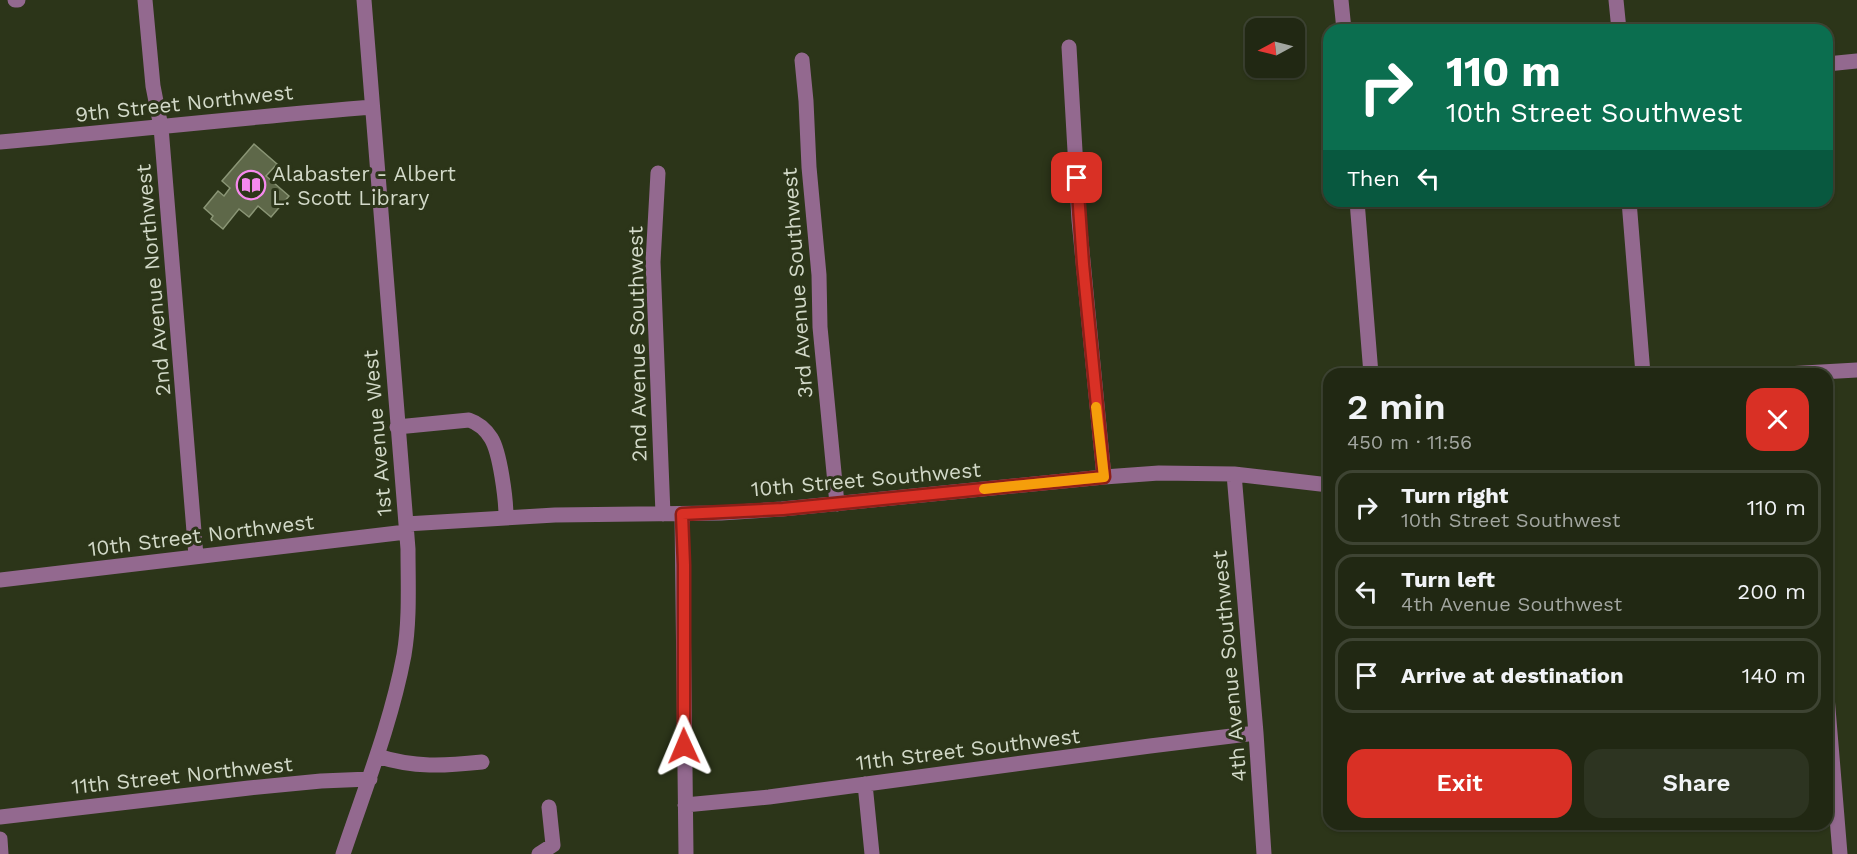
<!DOCTYPE html>
<meta charset="utf-8">
<style>
:root{--surface:#212813;--page:#2d3421;--text:#f1f3f6;--muted:#a2a6a0;--line:#3e4433;--accent:#d93025}
body{margin:0;font-family:"Work Sans",sans-serif;background:var(--page);color:var(--text);height:100vh;display:flex;flex-direction:column;font-size:22px;white-space:nowrap}
*{box-sizing:border-box;margin:0}
p{font-size:20px;color:var(--muted)}
.icon{flex:none;width:33px;height:33px;fill:none;stroke:currentColor;stroke-width:2;stroke-linecap:round;stroke-linejoin:round}
.map{position:relative;flex:1;overflow:hidden}
.details{position:absolute;left:1323px;top:368px;width:510px;height:462px;display:flex;flex-direction:column;background:var(--surface);border-radius:18px;box-shadow:0 2px 4px #0004,0 0 0 2px var(--line)}
.details>*{flex:none}
.hud{position:absolute;left:1323px;top:24px;width:510px;height:183px;border-radius:18px;box-shadow:0 2px 4px #0004,0 0 0 2px var(--line);background:#0b6e4f;color:#fff;overflow:hidden}
.needle{width:39px;rotate:263deg}
.buttons{position:absolute;left:1245px;top:18px;display:grid;gap:12px}
.buttons a{display:grid;place-items:center;width:60px;height:60px;border-radius:12px;background:var(--surface);box-shadow:0 2px 4px #0004,0 0 0 2px var(--line);font-size:30px}
.pin{position:absolute;display:grid;place-items:center;width:51px;height:51px;color:#fff;margin:-26px;border-radius:12px;box-shadow:0 3px 9px #0006}
.me{position:absolute;width:66px;margin:-33px;rotate:359deg;stroke-linejoin:round;filter:drop-shadow(0 0 4px #0008)}
.turn{display:flex;align-items:center;gap:21px;height:126px;padding:0 24px;font-size:27px}
.turn .icon{width:78px;height:78px;stroke-width:2.5}
.turn b{display:block;font-size:42px;line-height:51px}
.then{display:flex;align-items:center;height:57px;padding:0 24px;background:#0003;gap:12px;font-size:22px}
.round{display:grid;place-items:center;flex:none;width:63px;height:63px;border-radius:18px;background:var(--page)}
.head{display:flex;align-items:center;justify-content:space-between;height:102px;padding:0 24px}
h1{font-size:36px;font-weight:600;line-height:45px}
.action{display:flex;gap:12px;margin-top:auto;padding:12px 24px}
.action a{flex:1;height:69px;border-radius:18px;background:var(--accent);color:#fff;font-size:24px;font-weight:600;line-height:69px;text-align:center}
.action a+a{background:var(--page);color:var(--text)}
ul{padding:0;list-style:none}
li{display:flex;align-items:center;gap:18px;height:75px;margin:0 12px 9px;padding:0 12px;border:3px solid var(--line);border-radius:18px}
li div{flex:1}
li b{display:block;font-size:22px}
li em{font-style:normal}
.map>svg:first-child{display:block}
</style>
<div class="map">
<svg width="1857" height="854" viewBox="0 0 1857 854">
<rect width="100%" height="100%" fill="#2c3519"/>
<path fill="#5e6849" stroke="#8a9575" stroke-width="1.5" d="M254,144L277,164L266,176L289,196L271,217L258,206L249,217L239,209L223,229L211,219L213,216L204,208L218,191L224,196L230,188L222,181Z"/>
<g fill="none" stroke-linecap="round" stroke-linejoin="round">
<path stroke="#93698f" stroke-width="15" d="M15,0H18
M145,0L153,86L161,127L196,556
M1341,0L1344,30
M1616,0L1619,30
M1069,47L1079,220L1104,477
M802,60L806,101L809,167L819,275L820,327L837,504
M1827,64L1857,61
M0,142C124,131 248,117 372,107
M658,173L653,262L663,514
M1357,201L1371,374
M1629,201L1643,374
M1786,374L1857,370
M397,427L469,420C478,423 486,430 491,438C500,452 506,499 506,517
M1234,474L1256,733L1264,854
M682,514L686,854
M406,524L555,515L721,513L782,509L1104,477L1159,473L1234,474L1329,485
M0,580L406,532
M1827,696L1840,854
M377,756C415,768 444,766 482,762
M865,784L872,854
M685,805L769,797L1150,746L1256,733
M0,817L249,788L321,781L370,779
M0,839L1,854
M343,854C365,788 391,724 404,655C410,620 408,584 408,549L364,0
M539,854L553,845L549,807"/>
</g>
<g fill="none" stroke-linecap="round" stroke-linejoin="round">
<g stroke="#8d1f18" stroke-width="15">
<path id="route" d="M684,746V565L682,514L783,509L1104,477L1083,264L1077,178"/>
</g>
<use href="#route" stroke="#d93025" stroke-width="10"/>
<path stroke="#f59e0b" stroke-width="10" d="M984,489L1104,477L1096,407"/>
</g>
<defs>
<g id="library-ring" transform="scale(1.5)"><circle r="9.5" fill="#2c3519" stroke="#f689ee" stroke-width="1.5"/><path d="M-6-4Q-3-5.5-.7-3.5V5Q-3 3-6 4ZM6-4Q3-5.5 .7-3.5V5Q3 3 6 4Z" fill="#f689ee"/></g>
</defs>
<g fill-rule="evenodd">
<use href="#library-ring" x="251" y="185"/>
</g>
<g text-anchor="middle" dominant-baseline="central" stroke-width="6" stroke-linejoin="round" paint-order="stroke">
<g font-size="21" fill="#d2d9c8" stroke="#2c3519">
<text transform="translate(184 103) rotate(-6)">9th Street Northwest</text>
<text transform="translate(153 280) rotate(-95)">2nd Avenue Northwest</text>
<text transform="translate(797 283) rotate(-94)">3rd Avenue Southwest</text>
<text transform="translate(637 344) rotate(-91)">2nd Avenue Southwest</text>
<text transform="translate(377 433) rotate(-95)">1st Avenue West</text>
<text transform="translate(866 479) rotate(-5)">10th Street Southwest</text>
<text transform="translate(201 535) rotate(-7)">10th Street Northwest</text>
<text transform="translate(1229 666) rotate(-95)">4th Avenue Southwest</text>
<text transform="translate(968 749) rotate(-7)">11th Street Southwest</text>
<text transform="translate(182 775) rotate(-6)">11th Street Northwest</text>
</g>
<g font-size="21" fill="#d2d9c8" stroke="#2c3519" text-anchor="start">
<text x="272" y="173">Alabaster - Albert<tspan x="272" dy="24">L. Scott Library</tspan></text>
</g>
</g>
</svg>
<div class="buttons">
<a><svg class="needle" viewBox="-14 -14 28 28"><path d="M0-13l5 13h-10z" fill="#e53935"/><path d="M0 13l5-13h-10z" fill="#a2a6a0"/></svg></a>
</div>
<div class="pin" style="left:1077px;top:178px;background:#d93025"><svg class="icon" aria-label="arrive" viewBox="0 0 24 24"><path d="M6 21V4h12l-3 4 3 4H6"/></svg></div>
<svg class="me" style="left:684px;top:746px" viewBox="-20 -20 40 40"><path d="M0-17L14 15 0 8-14 15z" fill="#d93025" stroke="#fff" stroke-width="4"/></svg>
<div class="hud">
<div class="turn"><svg class="icon" aria-label="right" viewBox="0 0 24 24"><path d="M7 20v-9h11M14 6l5 5-5 5"/></svg><div><b>110 m</b>10th Street Southwest</div></div>
<div class="then">Then<svg class="icon" aria-label="left" viewBox="0 0 24 24"><path d="M17 20v-9H6M10 6l-5 5 5 5"/></svg></div>
</div>
<section class="details">
<div class="head"><div><h1>2 min</h1><p>450 m · 11:56</p></div><a class="round" style="background:#d93025;color:#fff"><svg class="icon" aria-label="close" viewBox="0 0 24 24"><path d="M6 6l12 12M18 6L6 18"/></svg></a></div>
<ul>
<li><svg class="icon" aria-label="right" viewBox="0 0 24 24"><path d="M7 20v-9h11M14 6l5 5-5 5"/></svg><div><b>Turn right</b><p>10th Street Southwest</p></div><em>110 m</em></li>
<li><svg class="icon" aria-label="left" viewBox="0 0 24 24"><path d="M17 20v-9H6M10 6l-5 5 5 5"/></svg><div><b>Turn left</b><p>4th Avenue Southwest</p></div><em>200 m</em></li>
<li><svg class="icon" aria-label="arrive" viewBox="0 0 24 24"><path d="M6 21V4h12l-3 4 3 4H6"/></svg><div><b>Arrive at destination</b></div><em>140 m</em></li>
</ul>
<div class="action"><a>Exit</a><a>Share</a></div>
</section>
</div>
